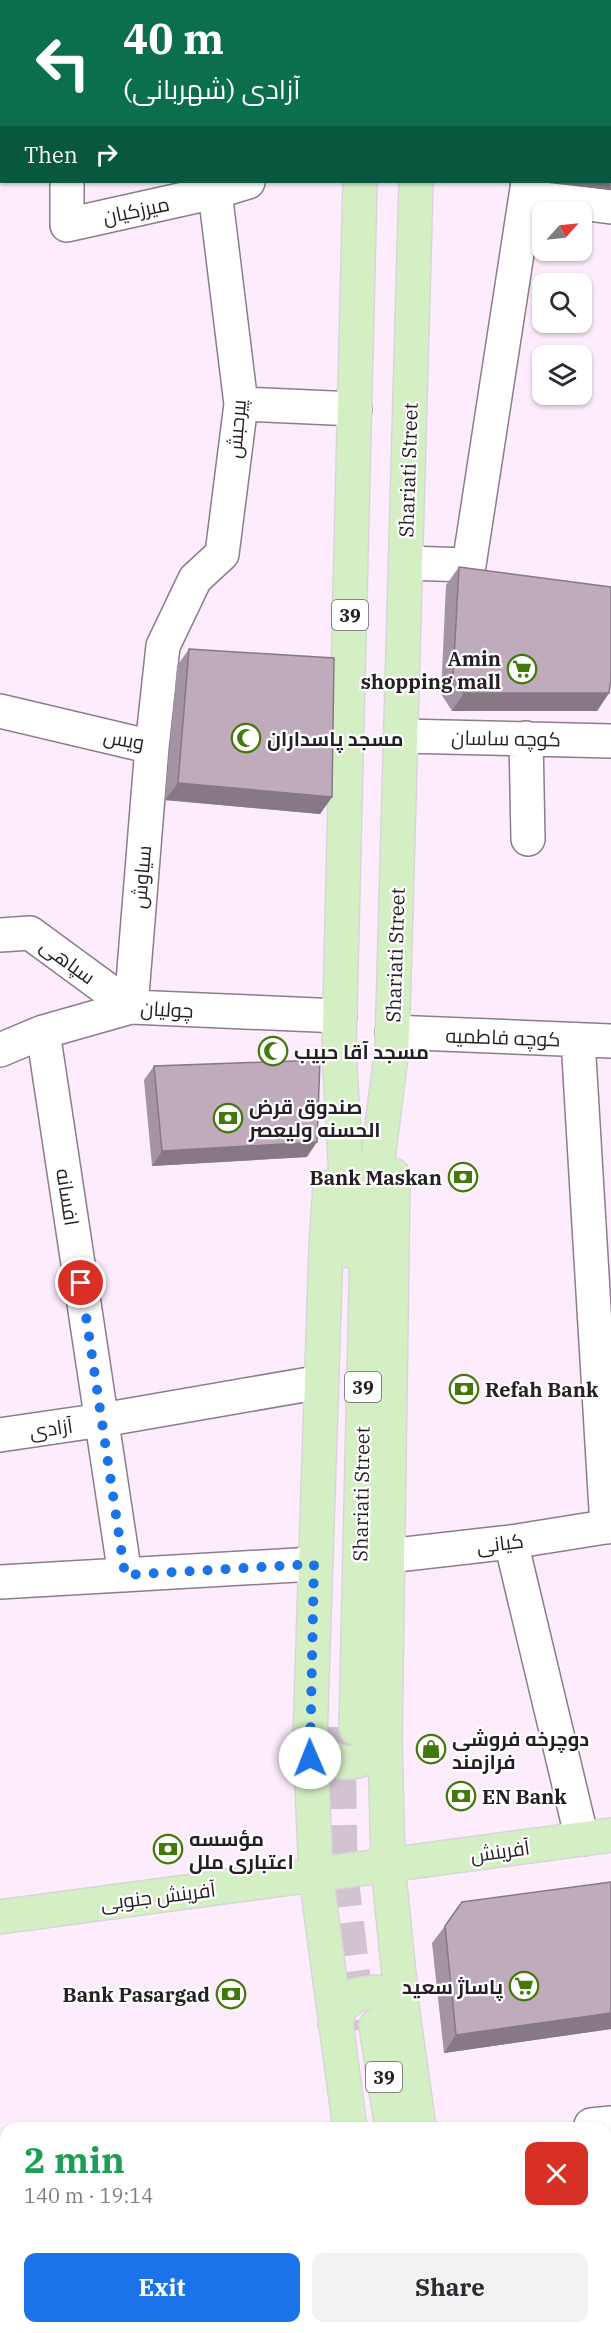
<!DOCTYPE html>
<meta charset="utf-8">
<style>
:root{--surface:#fff;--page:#f2f2f3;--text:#2b2b33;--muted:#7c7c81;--accent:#1a73e8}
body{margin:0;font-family:"IBM Plex Serif",Cairo,serif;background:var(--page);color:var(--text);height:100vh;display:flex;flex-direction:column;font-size:22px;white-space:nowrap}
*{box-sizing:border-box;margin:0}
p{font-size:20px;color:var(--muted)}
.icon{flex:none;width:33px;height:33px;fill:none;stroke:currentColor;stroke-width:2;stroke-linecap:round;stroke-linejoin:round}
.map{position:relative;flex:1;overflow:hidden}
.side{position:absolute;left:0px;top:2122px;width:612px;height:212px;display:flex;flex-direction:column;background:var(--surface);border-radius:18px 18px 0 0;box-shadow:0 2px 4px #0004}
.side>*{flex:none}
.top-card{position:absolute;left:0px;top:0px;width:612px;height:183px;box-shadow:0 2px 4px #0004;background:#0b6e4f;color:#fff;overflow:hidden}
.needle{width:39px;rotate:63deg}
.buttons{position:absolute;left:532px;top:201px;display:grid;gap:12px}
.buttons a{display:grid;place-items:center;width:60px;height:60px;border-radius:12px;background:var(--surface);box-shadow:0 2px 4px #0004;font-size:30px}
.pin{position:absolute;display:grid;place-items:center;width:51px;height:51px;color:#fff;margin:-26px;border:3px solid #fff;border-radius:50%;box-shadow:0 2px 6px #0007}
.me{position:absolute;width:66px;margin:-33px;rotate:359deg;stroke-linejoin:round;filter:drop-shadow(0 0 4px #0008)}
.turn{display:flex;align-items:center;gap:21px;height:126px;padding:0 24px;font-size:27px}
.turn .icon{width:78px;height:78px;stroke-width:2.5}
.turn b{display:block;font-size:42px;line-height:51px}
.then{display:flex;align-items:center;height:57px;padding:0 24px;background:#0003;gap:12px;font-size:22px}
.round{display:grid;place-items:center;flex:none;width:63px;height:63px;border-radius:12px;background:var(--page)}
.headline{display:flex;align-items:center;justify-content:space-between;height:102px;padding:0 24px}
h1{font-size:36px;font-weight:800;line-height:45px;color:#1e9e55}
.cta{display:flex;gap:12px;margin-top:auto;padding:12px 24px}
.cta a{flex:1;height:69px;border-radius:12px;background:var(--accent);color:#fff;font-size:24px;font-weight:800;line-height:69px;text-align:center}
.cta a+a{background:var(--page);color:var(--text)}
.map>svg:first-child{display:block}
</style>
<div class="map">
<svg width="611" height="2333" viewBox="0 0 611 2333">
<rect width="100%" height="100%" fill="#fdecfb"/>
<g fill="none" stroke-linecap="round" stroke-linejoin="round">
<path stroke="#d2c3d0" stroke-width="33" stroke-dasharray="33 16" stroke-linecap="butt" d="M339,1727L341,1868L360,2030"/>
<g stroke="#8e7b8c" stroke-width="36">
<path id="minor" d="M83,2V0
M541,2V0
M67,182V225L215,192L248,182
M526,196L611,207
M241,404L355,409
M406,563L469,565L528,182
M0,711L152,747
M402,736L611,741
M526,738L528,839
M0,935L30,933L131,1007
M131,1007L152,747L163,646L195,579L222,554L241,404L215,192
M43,1032L125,1575
M392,1032L611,1041
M578,1040L607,1527
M0,1050L43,1032L131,1007L340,1016
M0,1435L102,1420L321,1382
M511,1542L582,1839
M388,1556L511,1542L611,1526
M0,1582L314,1564
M591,2125L611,2123
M0,2208L6,2266
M12,2328L13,2333"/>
</g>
<g stroke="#d8d6d8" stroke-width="36">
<path id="major" d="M365,2V0
M420,2V0
M393,1175L385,1740L388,1866L403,2014L419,2128
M330,1187L326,1246L310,1739L316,1876L350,2128
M350,1251L339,1048L360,182
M356,1728L367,1245L392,1048L416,182
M310,1739C331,1770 363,1770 385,1740
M0,1917L611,1835
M335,2024L341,2006L356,1995L375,1992L392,1999L403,2014
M376,2026L392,2128
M379,2328L380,2333
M423,2328V2333
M447,2328L448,2333"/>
</g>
<use href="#minor" stroke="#fff" stroke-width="33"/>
<use href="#major" stroke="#d5efc5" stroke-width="33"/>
</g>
<path fill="#a493a2" d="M459,567L609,693L597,711H452L441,694L446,585Z
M189,649L332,797L320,814L165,800L177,666Z
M154,1066L307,1157L152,1166L144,1080Z
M611,1882V2029L444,2053L432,1943L445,1926Z"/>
<path fill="#867884" d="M610,167L611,190L548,183L550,182H610Z
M464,693H609L597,711H452Z
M178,783L332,797L320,814L165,800Z
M317,1142L307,1157L152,1166L162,1151Z
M611,2013V2029L444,2053L456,2035Z"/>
<path fill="#bfabbc" stroke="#867884" stroke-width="1.5" d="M581,0H611V167L610,2H580Z
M459,567L611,587V679L609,693H464L453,677Z
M189,649L334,658L332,797L178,783Z
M320,1060L317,1142L162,1151L154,1066Z
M611,1882V2013L456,2035L445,1926L462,1902Z"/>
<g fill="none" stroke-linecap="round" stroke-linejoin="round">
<path stroke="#1a73e8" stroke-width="10" stroke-dasharray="0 18" d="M81,1283L125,1575L314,1564L310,1758"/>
</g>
<defs>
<g id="supermarket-ring" transform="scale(1.5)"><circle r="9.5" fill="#fff" stroke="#43790b" stroke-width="1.5"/><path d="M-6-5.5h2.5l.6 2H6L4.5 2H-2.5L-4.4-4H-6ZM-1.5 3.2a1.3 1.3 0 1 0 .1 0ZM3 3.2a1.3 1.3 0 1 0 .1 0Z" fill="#43790b"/></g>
<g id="mosque-ring" transform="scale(1.5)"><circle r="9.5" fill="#fff" stroke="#43790b" stroke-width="1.5"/><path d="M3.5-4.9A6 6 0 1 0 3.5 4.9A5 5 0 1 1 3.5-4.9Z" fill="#43790b"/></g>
<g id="bank-ring" transform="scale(1.5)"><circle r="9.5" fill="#fff" stroke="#43790b" stroke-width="1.5"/><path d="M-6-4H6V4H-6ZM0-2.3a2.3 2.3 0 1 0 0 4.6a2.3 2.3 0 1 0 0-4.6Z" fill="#43790b"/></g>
<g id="shop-ring" transform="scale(1.5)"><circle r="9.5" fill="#fff" stroke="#43790b" stroke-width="1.5"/><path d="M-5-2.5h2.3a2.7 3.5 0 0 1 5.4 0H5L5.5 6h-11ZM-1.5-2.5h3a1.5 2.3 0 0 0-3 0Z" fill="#43790b"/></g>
</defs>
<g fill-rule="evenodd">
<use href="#supermarket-ring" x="522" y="669"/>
<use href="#mosque-ring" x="246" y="738"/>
<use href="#mosque-ring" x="273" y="1051"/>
<use href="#bank-ring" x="228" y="1118"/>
<use href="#bank-ring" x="463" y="1177"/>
<use href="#bank-ring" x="464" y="1389"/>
<use href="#shop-ring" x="431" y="1749"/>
<use href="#bank-ring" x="461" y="1796"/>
<use href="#bank-ring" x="168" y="1849"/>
<use href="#supermarket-ring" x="524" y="1986"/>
<use href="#bank-ring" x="231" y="1994"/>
</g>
<g text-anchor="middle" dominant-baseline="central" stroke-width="4.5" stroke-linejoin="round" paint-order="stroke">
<g fill="#fff" stroke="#676266" stroke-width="1.5">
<rect x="332" y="600" width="36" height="30" rx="4.5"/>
<rect x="345" y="1372" width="36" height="30" rx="4.5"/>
<rect x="366" y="2062" width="36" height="30" rx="4.5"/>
</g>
<g font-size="18" font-weight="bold" fill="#261e25">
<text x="350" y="615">39</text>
<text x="363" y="1387">39</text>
<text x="384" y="2077">39</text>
</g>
<g font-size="20" fill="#261e25" stroke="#fff">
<text transform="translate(136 210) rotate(-12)">میرزکیان</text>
<text transform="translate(236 429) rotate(-85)">پیرحبش</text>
<text transform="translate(408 470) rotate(-88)">Shariati Street</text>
<text transform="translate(506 738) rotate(1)">کوچه ساسان</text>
<text transform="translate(124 739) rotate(10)">ویس</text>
<text transform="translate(141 877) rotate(-85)">سیاوش</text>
<text transform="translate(395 955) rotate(-88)">Shariati Street</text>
<text transform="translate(68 961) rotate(36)">سپاهی</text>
<text transform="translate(167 1009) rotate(3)">چولیان</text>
<text transform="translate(503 1037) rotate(2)">کوچه فاطمیه</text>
<text transform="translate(68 1197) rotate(81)">افسانه</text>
<text transform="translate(51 1428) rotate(-8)">آزادی</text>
<text transform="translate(361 1494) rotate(-89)">Shariati Street</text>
<text transform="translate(500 1543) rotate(-7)">کیانی</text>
<text transform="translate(500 1851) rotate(-8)">آفرینش</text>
<text transform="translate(158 1896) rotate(-7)">آفرینش جنوبی</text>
</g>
<g font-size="20" font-weight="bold" fill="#261e25" stroke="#fff" text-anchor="start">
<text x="501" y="658" text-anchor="end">Amin<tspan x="501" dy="23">shopping mall</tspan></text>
<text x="267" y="738">مسجد پاسداران</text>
<text x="294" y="1051">مسجد آقا حبیب</text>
<text x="249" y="1106">صندوق قرض<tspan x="249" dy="23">الحسنه ولیعصر</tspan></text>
<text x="442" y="1177" text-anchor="end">Bank Maskan</text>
<text x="485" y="1389">Refah Bank</text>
<text x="452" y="1738">دوچرخه فروشی<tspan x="452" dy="23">فرازمند</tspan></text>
<text x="482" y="1796">EN Bank</text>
<text x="189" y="1838">مؤسسه<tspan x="189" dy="23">اعتباری ملل</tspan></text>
<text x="503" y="1986" text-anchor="end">پاساژ سعید</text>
<text x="210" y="1994" text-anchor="end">Bank Pasargad</text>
</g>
</g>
</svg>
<div class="buttons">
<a><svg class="needle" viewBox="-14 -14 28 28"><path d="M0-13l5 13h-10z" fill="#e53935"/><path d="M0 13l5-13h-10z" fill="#7c7c81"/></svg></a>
<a><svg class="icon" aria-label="search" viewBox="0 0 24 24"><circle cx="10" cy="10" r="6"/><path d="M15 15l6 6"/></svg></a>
<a><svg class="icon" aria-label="layers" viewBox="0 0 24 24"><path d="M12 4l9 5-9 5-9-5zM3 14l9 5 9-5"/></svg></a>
</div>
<div class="pin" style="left:81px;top:1283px;background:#d93025"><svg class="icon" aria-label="arrive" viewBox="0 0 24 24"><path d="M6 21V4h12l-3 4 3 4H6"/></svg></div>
<svg class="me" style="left:310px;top:1758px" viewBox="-20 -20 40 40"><circle r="19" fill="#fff"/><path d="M0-13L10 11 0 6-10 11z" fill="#1a73e8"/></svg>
<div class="top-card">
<div class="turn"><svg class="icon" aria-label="left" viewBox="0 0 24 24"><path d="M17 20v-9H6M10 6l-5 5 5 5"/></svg><div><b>40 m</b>آزادی (شهربانی)</div></div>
<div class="then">Then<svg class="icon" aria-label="right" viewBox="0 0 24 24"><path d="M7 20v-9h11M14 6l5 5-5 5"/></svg></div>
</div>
<section class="side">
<div class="headline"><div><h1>2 min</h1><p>140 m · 19:14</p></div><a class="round" style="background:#d93025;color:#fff"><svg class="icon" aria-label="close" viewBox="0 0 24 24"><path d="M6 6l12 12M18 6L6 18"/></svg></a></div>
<div class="cta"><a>Exit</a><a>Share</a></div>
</section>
</div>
